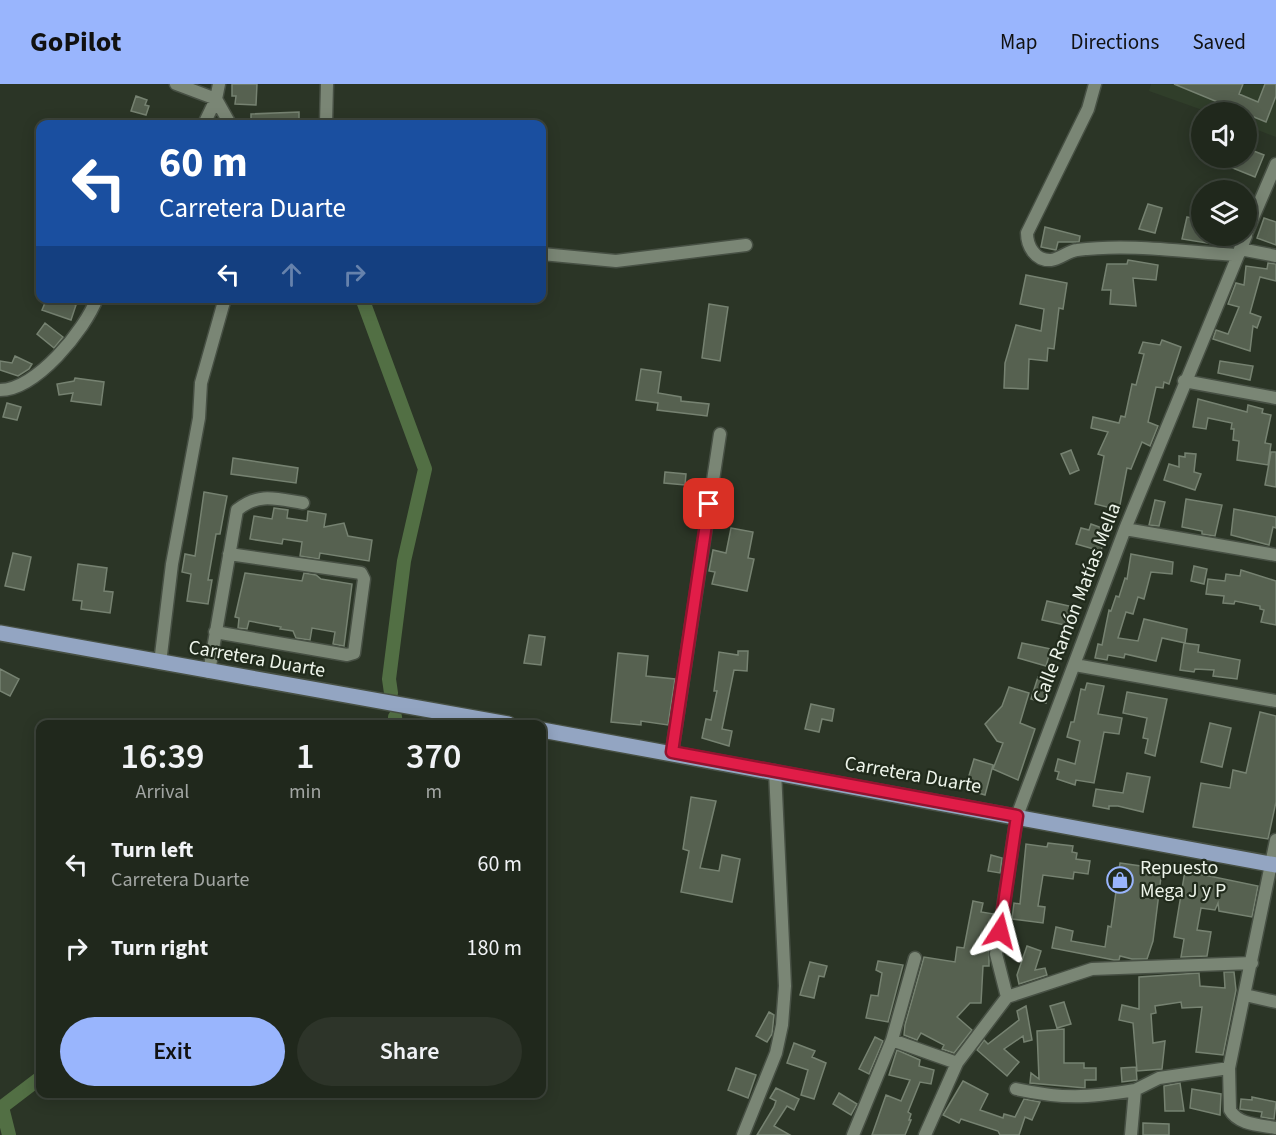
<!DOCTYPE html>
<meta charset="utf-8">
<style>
:root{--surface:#20281c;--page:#2d3429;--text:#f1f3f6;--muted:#a2a6a3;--line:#3d443b;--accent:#99b5fd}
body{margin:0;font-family:"Source Sans 3",sans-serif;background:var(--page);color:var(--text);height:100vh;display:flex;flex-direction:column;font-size:22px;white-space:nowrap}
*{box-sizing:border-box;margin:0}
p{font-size:20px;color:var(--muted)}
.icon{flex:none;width:33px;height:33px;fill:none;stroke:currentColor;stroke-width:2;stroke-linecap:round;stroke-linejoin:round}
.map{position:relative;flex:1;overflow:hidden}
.details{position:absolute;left:36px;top:636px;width:510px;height:378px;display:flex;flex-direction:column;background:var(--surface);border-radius:12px;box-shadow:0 3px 15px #0003,0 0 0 2px var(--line)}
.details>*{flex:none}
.top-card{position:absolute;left:36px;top:36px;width:510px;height:183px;border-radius:12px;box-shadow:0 3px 15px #0003,0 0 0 2px var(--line);background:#1a4fa0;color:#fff;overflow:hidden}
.tools{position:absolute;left:1191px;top:18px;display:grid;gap:12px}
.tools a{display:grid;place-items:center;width:66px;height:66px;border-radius:50%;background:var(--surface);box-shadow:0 3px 15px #0003,0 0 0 2px var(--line);font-size:30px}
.pin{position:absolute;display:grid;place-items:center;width:51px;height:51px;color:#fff;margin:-26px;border-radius:12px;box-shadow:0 3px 9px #0006}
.me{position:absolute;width:66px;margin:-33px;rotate:9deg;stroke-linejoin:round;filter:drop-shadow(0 0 4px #0008)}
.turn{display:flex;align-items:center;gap:21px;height:126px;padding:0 24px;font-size:27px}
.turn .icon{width:78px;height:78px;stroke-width:2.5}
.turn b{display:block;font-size:42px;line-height:51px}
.lanes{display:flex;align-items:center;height:57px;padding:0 24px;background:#0003;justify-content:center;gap:30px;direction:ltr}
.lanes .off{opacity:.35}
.eta{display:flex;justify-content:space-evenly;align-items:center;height:102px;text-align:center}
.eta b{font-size:36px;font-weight:600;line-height:42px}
.button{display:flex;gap:12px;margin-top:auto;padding:12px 24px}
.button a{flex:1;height:69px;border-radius:36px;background:var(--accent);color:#111;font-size:24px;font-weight:600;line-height:69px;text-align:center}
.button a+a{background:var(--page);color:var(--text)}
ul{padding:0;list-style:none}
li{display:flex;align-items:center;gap:18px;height:84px;padding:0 24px}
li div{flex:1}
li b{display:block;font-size:22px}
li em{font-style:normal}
header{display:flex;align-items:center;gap:36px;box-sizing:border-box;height:84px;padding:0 30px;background:var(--accent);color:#111}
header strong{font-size:28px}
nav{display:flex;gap:33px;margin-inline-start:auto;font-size:21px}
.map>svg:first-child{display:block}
</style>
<header>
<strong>GoPilot</strong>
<nav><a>Map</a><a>Directions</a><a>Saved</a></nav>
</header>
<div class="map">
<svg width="1276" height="1051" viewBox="0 0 1276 1051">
<rect width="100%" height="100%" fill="#2b3526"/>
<path fill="#303e2a" d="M1151,0H1276V53L1247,42L1246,28H1208L1149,7Z"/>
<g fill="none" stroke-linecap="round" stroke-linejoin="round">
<path stroke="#526f44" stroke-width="14" d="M362,214L425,385L404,477L389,595L391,609
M395,633L396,640
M9,1051L2,1023L40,994"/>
</g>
<path fill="#566150" stroke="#768271" stroke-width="1.5" d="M232,0H257L256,21L235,20L236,12H232Z
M1174,0H1243L1239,10L1258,18L1265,0H1276V12L1266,38Z
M136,12L147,16L145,21L149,22L146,31L131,27Z
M299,28V39L251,40V30Z
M1246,64L1264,71L1255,93L1208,74H1246Z
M1148,120L1162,124L1155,149L1139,145Z
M1187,133L1202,136V152H1227L1225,162L1182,155Z
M1264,134L1276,138V161L1257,154Z
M1045,143L1080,152L1079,158H1058L1056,166L1041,163Z
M1128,176L1158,181L1156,196L1133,194L1136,222L1110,220L1111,206H1102L1107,180H1127Z
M1268,179L1276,180V197L1260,193L1250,229L1261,233L1257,244L1253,242L1250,267L1213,255L1216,246L1228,250L1239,223L1228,220L1236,199L1244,201L1246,182L1267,185Z
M1026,191L1067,199L1063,225L1059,224L1054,265L1048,264L1047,277L1029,275L1028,305L1004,304L1005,279L1016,241L1041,247L1044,225L1020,220Z
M47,214H58L76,221L71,236L42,226Z
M709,220L728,223L720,277L702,274Z
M45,239L63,253L54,264L37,250Z
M1162,256L1181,263L1169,300L1164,298L1163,304L1156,303L1148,338L1158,342L1150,362L1142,358L1131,385L1127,384L1119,426L1095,420L1104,372L1098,370L1108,348L1091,344L1093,333L1119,339L1121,332L1125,333L1132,300L1136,301L1144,270L1139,269L1143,258L1160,261Z
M15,272L32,280L29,285L18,292L0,286V277L12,279Z
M1220,277L1253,282L1250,296L1218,289Z
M641,285L661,288L658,309L681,313V317L709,320L707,332L657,326L658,319L636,316Z
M75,294L104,298L101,321L71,317L73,309L59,311L57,300L74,297Z
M1198,315L1247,328L1248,321L1263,325L1262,329L1271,331L1265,359L1271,360L1268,381L1237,376L1239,357L1233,356L1234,345H1231L1232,339L1208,334L1206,345L1193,343Z
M7,319L21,323L17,336L3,333Z
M1071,366L1079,386L1070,390L1061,370Z
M1271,368H1276V403L1265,401Z
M1185,369L1196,370L1194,388L1201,390L1195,406L1164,396L1169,380L1179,383V372L1185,373Z
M233,374L298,384L296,399L231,390Z
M665,388L686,390L685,401L664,399Z
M204,408L227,412L220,450H216L208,496H212L208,520L187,517L191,490L182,488L185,470L195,472Z
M1186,415L1222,421L1215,452L1202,450V447L1182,443Z
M1155,416L1165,418L1159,442L1149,441Z
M274,424L288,426L287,434L307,437L308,427L326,430L324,443L344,439L348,452L372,456L369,477L320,469L319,475L300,472L302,458L283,455L282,460L250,455L254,432L272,435Z
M1234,425L1276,433V444L1273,443L1269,461L1231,451Z
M1091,440L1102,444L1100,451L1105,452L1101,467L1076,460L1081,444L1089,446Z
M731,444L753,448L748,474L754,475L747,507L712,500L715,488L709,487L713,466L726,469Z
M13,469L31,473L24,506L5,502Z
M1131,470L1173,478L1172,490L1151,488L1144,515L1138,513L1133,530L1126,528L1118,554L1138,557L1144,535L1187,545L1185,559L1162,554L1156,577L1125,570L1124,574L1108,571L1107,576L1095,574L1098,560L1102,561L1109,526L1111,527L1116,512L1119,513L1125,494L1127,495Z
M78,480L107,484L104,507L113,508L110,529L81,525L82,517L73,516Z
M1194,482L1207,485L1204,500L1191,497Z
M1241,486L1276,497V541L1261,538L1264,526L1260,525V522L1235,517L1234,520L1223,519L1224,512L1206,510L1208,495L1225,497L1226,490L1240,492Z
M245,489L302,497L304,489L316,491L321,495L352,500L344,562L333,560L335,548L312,544L310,556L296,554L293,547L280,545L281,543L249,537L247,545L238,544L239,534L235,533Z
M1047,517L1078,524L1074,543L1042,536Z
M529,551L545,553L541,581L524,579Z
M1022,559L1051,565L1046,582L1018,574Z
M1184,559L1199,561L1198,568L1240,576L1237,595L1213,592L1214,586L1195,585L1194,588L1180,586Z
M738,567H748L747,587L734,586L722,645L732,647L729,662L702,654L706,635L711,636L717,607H714L719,568L738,571Z
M618,569L648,572L646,592L675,595L668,641L641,637V641L611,638Z
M0,585L19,595L10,612L0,607Z
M1038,593L1052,598L1046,619L1031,615Z
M1087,599L1104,602L1098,630L1122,634L1119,650L1104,648L1094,699L1076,696L1075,701L1057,695L1059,688L1055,687L1058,675L1075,680L1080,657L1067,653L1071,638H1074L1081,605L1085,606Z
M1009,603L1029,609L1020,639L1035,645L1018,696L993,685L1003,659L997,657L985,640L1002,622Z
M1127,608L1167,615L1155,672L1145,669L1148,655L1143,654L1147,634L1123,629Z
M811,620L834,625L832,637L822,635L819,648L805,645Z
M1260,628L1276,632V718L1268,755L1193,743L1201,699L1230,704L1233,686L1246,689Z
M1210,639L1231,644L1222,683L1201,678Z
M974,675L993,681L985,711L965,705Z
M1127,689L1150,693L1143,728L1118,722H1109V725L1093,722L1096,705L1123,709Z
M691,713L716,717L700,784L719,787L722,771L740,775L732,818L681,808L689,767L683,765Z
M1048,759L1073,762L1072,768L1077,769L1076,775L1090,777L1088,790L1074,788L1073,795L1043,791L1038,822L1045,823L1043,839L1012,835L1014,819L1020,820L1026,760L1047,763Z
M991,771L1002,774L1000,789L988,787Z
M1120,779L1162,785L1153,857L1147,875H1132L1120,872L1119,876H1114L1052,864L1056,843L1073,847L1071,857L1105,863L1108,842L1111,843Z
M1185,787L1258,802L1252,833L1219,827L1218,819L1215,826L1201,824L1197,846L1211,848L1207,872L1181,873L1184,855L1174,853Z
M973,817L983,819L981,828L994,830L989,858V882H983L981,919H970L957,933L972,946L954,969L942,965L944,961L921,949L917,956L904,951L905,941L924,873L955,878L957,863L964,864Z
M1027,862L1041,867L1035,886L1045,884L1047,891L1019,900L1017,891Z
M878,877L903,881L888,938L866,934L871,911L878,912L882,889L876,886Z
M810,878L827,882L824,893L819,892L814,914L800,911Z
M1224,888H1234L1236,906L1223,971L1196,968L1202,923L1182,924L1181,918L1155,922L1156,929L1151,930L1153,959L1165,957L1162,985L1137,987L1133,939L1119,936L1122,921L1139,925V893L1199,889L1200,902L1225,904Z
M1064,918L1071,940L1057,944L1050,922Z
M1026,922L1032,956L1024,958L1023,952L1004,965L1019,978L1007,992L977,966L984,956L988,960L1019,936L1017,927Z
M769,928L774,931L772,950L767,958L756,952Z
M1064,945V979H1084V984H1096V996H1085V1004L1030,999L1031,989L1039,995L1037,947Z
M875,953L883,957L869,990L859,985Z
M794,959L815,967L812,973L826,979L814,1015L801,1011L808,986L787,979Z
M897,966L920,976L919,982L934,986L931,1000L920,998L908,1028L911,1030L909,1036H911L905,1051H872L886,1011L901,1017L910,996L889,991Z
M1136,983L1137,996L1122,998L1121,984Z
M736,984L756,991L748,1014L728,1006Z
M963,997L988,1010L980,1026L1003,1034L1004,1030L1015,1033L1024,1015L1040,1018L1032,1036L1025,1033L1019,1051H1000L998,1047L961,1035L959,1039L943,1031Z
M1180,999L1184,1027H1165L1164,1002Z
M776,1004L799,1015L794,1026L787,1022L774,1042L790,1051H757L774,1023L776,1017L770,1014Z
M1192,1005L1221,1010L1220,1031L1190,1024Z
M839,1009L857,1020L851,1031L833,1020Z
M1252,1013L1276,1018L1274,1035L1261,1033L1262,1028L1240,1025L1241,1015L1252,1016Z
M1143,1039L1169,1040V1051H1143Z"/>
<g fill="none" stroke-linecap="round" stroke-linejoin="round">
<g stroke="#475044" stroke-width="15">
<path id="minor" d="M176,0L216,15L230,40
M1095,0L1088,25L1027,149C1027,162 1035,177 1051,176C1060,175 1068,167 1077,166C1129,159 1185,168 1237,171
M204,40L216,15L219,0
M326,40L327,0
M1246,150L1276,80
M1240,165L1276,172
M542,170L616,177L746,161
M1184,297L1276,314
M0,306C36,306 85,246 97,214
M1125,445L1276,471
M215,548L347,571L354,569L364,495L361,489L229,470
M160,579L172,480L199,334L201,299L225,214
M1075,581L1276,617
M209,588L237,426C259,408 277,415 303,419
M672,668L720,350
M1276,756L1229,984L1230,1026C1238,1041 1261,1041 1276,1044
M1245,911L1276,918
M1007,913L996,870L1017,732L1125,445L1246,152
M892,956L957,979
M1016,1005C1063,1015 1087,1014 1135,1006
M743,1051L776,969L782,941L785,902L775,687
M853,1051L892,956L915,874
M925,1051L957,979L1007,913L1092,885L1252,879
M1131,1051L1135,1006L1159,994L1229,984"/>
</g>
<g stroke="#475044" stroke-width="18">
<path id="primary" d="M0,549L508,640
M542,646L1276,781"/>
</g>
<use href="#minor" stroke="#7a8675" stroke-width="12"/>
<use href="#primary" stroke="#93a5c2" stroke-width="15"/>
</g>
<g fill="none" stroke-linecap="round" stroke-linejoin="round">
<g stroke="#92132f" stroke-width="15">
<path id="route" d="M709,420L672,668L1017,732L1000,847"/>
</g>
<use href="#route" stroke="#e11d48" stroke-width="10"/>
</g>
<defs>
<g id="shop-ring" transform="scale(1.35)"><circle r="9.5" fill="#212b1c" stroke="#99b5fd" stroke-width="1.5"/><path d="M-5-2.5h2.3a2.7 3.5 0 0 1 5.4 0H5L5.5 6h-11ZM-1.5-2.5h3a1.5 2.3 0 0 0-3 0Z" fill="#99b5fd"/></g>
</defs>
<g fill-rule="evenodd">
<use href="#shop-ring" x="1120" y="796"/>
</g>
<g text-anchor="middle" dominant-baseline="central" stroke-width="4.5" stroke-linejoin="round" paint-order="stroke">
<g font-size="20" fill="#edf4ea" stroke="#212b1c">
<text transform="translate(1077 519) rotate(-69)">Calle Ramón Matías Mella</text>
<text transform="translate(257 575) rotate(10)">Carretera Duarte</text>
<text transform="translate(913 691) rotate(10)">Carretera Duarte</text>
</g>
<g font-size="20" fill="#edf4ea" stroke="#212b1c" text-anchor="start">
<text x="1140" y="784">Repuesto<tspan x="1140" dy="23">Mega J y P</tspan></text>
</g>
</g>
</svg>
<div class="tools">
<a><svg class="icon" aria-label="sound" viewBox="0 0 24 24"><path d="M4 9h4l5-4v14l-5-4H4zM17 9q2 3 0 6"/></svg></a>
<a><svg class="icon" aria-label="layers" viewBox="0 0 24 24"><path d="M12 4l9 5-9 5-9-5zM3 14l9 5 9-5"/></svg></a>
</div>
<div class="pin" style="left:709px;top:420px;background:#d93025"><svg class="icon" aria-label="arrive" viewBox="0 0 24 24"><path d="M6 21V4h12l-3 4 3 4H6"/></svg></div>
<svg class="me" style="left:1000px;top:847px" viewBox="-20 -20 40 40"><path d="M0-17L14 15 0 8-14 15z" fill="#e11d48" stroke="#fff" stroke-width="4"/></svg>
<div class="top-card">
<div class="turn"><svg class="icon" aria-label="left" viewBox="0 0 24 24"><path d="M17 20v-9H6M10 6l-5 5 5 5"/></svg><div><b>60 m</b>Carretera Duarte</div></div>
<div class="lanes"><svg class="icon" aria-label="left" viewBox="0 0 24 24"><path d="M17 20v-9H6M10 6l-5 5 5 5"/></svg><svg class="icon off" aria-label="ahead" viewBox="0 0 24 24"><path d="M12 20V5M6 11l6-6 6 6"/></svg><svg class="icon off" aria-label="right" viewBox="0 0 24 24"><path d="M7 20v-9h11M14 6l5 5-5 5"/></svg></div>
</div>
<section class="details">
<div class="eta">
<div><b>16:39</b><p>Arrival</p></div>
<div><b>1</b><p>min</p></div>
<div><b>370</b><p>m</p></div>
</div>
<ul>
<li><svg class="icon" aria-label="left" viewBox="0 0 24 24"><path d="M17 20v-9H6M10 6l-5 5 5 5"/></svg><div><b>Turn left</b><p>Carretera Duarte</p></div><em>60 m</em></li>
<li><svg class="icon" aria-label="right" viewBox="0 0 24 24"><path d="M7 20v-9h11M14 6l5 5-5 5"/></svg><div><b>Turn right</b></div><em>180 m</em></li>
</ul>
<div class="button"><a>Exit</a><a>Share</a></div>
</section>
</div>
